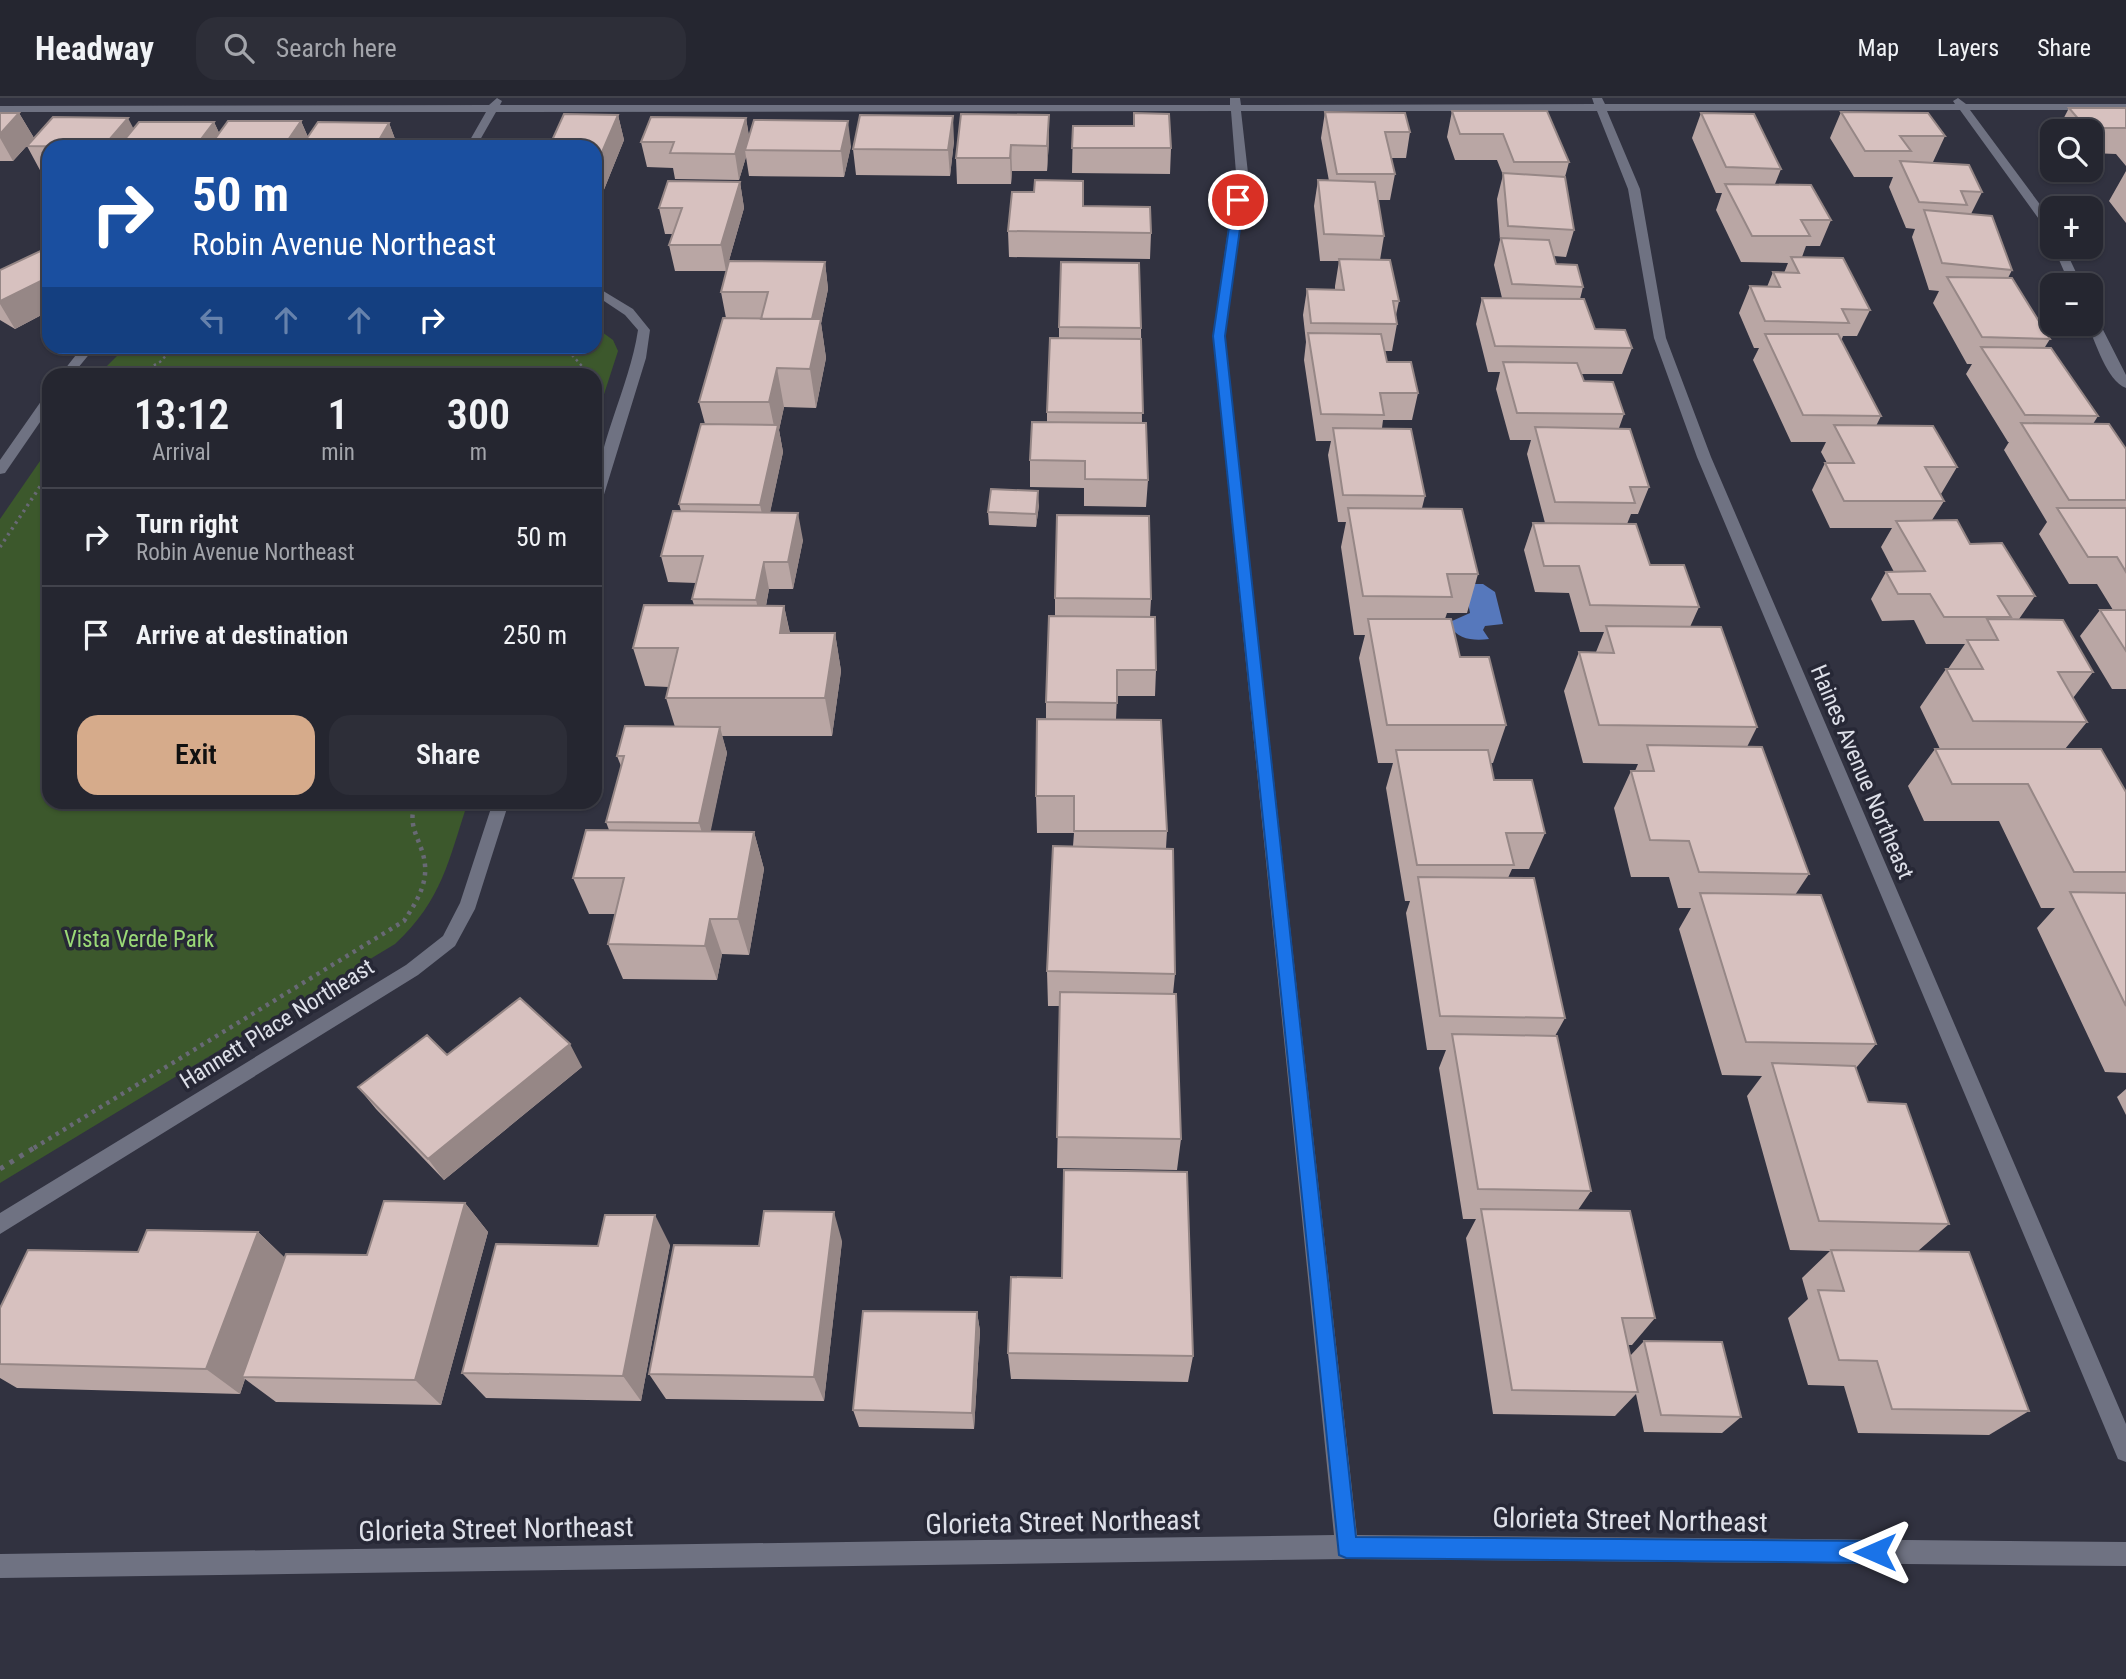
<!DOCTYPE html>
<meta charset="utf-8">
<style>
:root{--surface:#252630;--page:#2d2e38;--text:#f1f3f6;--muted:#a3a5ab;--line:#42434c;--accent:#d6ab8b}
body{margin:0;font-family:"Roboto Condensed",sans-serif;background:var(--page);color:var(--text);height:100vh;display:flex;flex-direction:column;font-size:26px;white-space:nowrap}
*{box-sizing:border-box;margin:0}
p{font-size:23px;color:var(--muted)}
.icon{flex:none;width:38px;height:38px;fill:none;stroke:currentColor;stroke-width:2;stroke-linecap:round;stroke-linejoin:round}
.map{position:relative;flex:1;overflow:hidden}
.side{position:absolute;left:42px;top:270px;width:560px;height:441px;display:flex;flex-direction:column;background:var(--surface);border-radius:21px;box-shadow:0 2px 5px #0004,0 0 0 2px var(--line)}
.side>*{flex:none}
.banner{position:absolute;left:42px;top:42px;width:560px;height:214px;border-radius:21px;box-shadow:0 2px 5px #0004,0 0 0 2px var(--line);background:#1a4fa0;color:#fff;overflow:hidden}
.fabs{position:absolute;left:2040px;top:21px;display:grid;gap:14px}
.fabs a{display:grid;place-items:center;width:63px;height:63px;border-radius:14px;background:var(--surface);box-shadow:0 2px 5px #0004,0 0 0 2px var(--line);font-size:35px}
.pin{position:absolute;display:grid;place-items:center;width:60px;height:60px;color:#fff;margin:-30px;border:4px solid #fff;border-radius:50%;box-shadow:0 2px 7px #0007}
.me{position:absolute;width:77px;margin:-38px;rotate:270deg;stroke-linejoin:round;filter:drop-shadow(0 0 5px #0008)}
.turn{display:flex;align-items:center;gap:24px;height:147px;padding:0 35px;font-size:32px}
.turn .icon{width:91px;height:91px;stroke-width:2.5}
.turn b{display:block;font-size:49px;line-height:60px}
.lanes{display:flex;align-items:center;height:66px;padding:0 35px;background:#0003;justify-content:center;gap:35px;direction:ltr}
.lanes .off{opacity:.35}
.eta{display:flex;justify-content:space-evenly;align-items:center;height:119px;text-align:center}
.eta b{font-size:42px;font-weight:600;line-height:49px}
.cta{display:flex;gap:14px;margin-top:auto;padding:14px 35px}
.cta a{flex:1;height:80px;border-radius:21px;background:var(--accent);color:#111;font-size:28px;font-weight:600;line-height:80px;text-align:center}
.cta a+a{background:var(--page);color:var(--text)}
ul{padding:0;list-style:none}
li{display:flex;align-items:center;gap:21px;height:98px;padding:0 35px;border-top:2px solid var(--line)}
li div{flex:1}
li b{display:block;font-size:26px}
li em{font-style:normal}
header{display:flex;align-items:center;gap:42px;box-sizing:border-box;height:98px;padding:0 35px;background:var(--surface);border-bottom:2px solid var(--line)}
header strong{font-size:33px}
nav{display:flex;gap:38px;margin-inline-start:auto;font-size:24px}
.search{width:490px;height:63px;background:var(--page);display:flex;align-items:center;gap:18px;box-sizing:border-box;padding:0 24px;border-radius:21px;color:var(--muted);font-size:26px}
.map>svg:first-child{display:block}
</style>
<header>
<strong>Headway</strong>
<div class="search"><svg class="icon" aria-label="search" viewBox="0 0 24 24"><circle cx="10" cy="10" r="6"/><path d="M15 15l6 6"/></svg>Search here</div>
<nav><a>Map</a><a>Layers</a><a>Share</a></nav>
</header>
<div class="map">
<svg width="2126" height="1581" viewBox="0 0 2126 1581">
<rect width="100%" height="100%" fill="#313240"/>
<path fill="#3c582c" d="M595,229L613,242L618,253L595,324V276H99L126,249L595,248Z
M49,350V704H468C448,763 443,801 395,846L0,1085V421Z"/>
<path fill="#5678bc" d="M1472,486H1483L1495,494L1503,526L1485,528L1483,532L1489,541C1475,543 1457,542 1450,527L1452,523L1470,515L1466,494Z"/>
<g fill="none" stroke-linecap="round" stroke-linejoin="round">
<path stroke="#686975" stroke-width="2.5" stroke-dasharray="2.5 3.5" stroke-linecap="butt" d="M564,248L589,276
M138,276L160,264L175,248"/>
<path stroke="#686975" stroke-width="3.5" stroke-dasharray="2.5 4.5" stroke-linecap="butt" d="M0,449L49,375"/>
<path stroke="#686975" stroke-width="4.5" stroke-dasharray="3.5 5" stroke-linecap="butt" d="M34,1050L404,823C415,806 427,788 425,767C423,743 405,729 416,704"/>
<path stroke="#686975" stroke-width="5" stroke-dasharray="4.5 7" stroke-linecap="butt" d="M0,1071L37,1048"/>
<path fill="#6f7282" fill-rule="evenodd" d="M497,0L502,3L500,7H1230V0H1240L1241,7L1594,6L1592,0H1602L1605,6H1955L1953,3L1958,0L1966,6H2126V12H1970L2053,124V140L2049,139L2041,124L1960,12L1607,13L1640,91L1666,240L1711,359L2126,1326V1364L2118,1361L1697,359L1654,240L1628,91L1597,13H1241L1248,75L1225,238L1357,1437L2126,1444V1468L1347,1461L0,1480V1456L1334,1437L1213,238L1236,75L1231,13L496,14L476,49H466L486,14H0V8L489,7Z
M2053,148L2064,149L2082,187H2070Z
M595,188L633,211L650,232L646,260L602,403L595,407C595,348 629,292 638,232L625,217L595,197Z
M2091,216L2097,220L2126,277V290C2106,282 2096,244 2087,226H2091Z
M83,248H96L73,276H61Z
M49,298V311L5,375L0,376V362L44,299Z
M493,704H509L475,811L455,848L418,877L0,1136V1115L406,867L443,838L460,805Z"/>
</g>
<path fill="#b9a6a4" d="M2069,10H2126V68L2116,56L2091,55V33H2057Z
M1452,13L1569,64L1565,79L1574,132L1566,159L1554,158L1556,166L1583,189L1580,201L1595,231L1632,250L1622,276H1581L1584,283L1624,316L1619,330L1649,389L1638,416H1631L1627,426L1650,467L1699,509L1690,529L1757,629L1747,649L1809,776L1795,797L1876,946L1856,970L1868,1004L1949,1126L1918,1153L2029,1313L1989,1337L1858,1335L1844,1288L1808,1287L1788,1220L1808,1201L1802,1180L1830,1153L1790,1152L1747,998L1762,978L1722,977L1679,831L1691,810H1678L1669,779H1631L1614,710L1631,673H1635L1638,666L1583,665L1564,593L1579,554H1596L1604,534H1580L1569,495L1535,494L1524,452L1533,425H1545L1527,356L1531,342H1510L1496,291L1500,274H1488L1476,226L1482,200H1502L1494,167L1500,142L1497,101L1503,77L1497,62H1455L1447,39Z
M1325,14L1410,34L1406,60H1391L1395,76L1390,102H1378L1384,138L1380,162L1399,203L1396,217L1397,226L1392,253H1384L1387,264L1418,295L1412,322H1383L1382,330L1425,398L1422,410L1478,476L1467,515H1447L1445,521L1460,559L1506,627L1493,665H1490L1494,682L1545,735L1529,771H1512L1508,780L1565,920L1555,938L1591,1093L1578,1112L1655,1220L1632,1247H1628L1630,1258L1644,1243L1741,1319L1722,1335L1644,1334L1636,1296L1615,1318L1493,1316L1466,1140L1476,1121H1463L1439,970L1446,952H1427L1406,815L1410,803H1405L1386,690L1393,665H1378L1359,560L1365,537H1354L1341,449L1346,424H1338L1328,357L1331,343H1316L1304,262L1306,244L1303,217L1307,191H1335V188L1339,163H1320L1314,108L1318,82L1329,83L1321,40Z
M1841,14L1945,38L1933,64H1917L1982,94L1971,116L2012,172L2008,180L2050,241L2045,249L2098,318L2093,326L2126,351V591H2112L2080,538L2100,512H2113L2097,486H2069L2039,436L2047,424L2004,352L2009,344H2008L1966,276L1972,266H1967L1933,205L1939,193L1929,192L1912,139L1915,131L1906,130L1889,89L1893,79H1854L1830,40Z
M0,15H19L34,40L13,63H0Z
M1134,15L1171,50L1170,76L1072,75L1073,28H1133Z
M1701,15L1781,71L1775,86L1831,122L1820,148H1806L1802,159L1870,212L1857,238H1843L1841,243L1881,318L1876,328L1957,369L1941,396L1944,403L1932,422L1970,446L2035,498L2019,521L2093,574L2073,600L2087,624L2065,651L2126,694V975L2105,974L2037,830L2055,810H2041L1999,723H1924L1908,688L1935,651H1940L1920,609L1946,571H1948L1965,546H1926L1914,522L1882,523L1871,501L1886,474H1894L1881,449L1892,430H1830L1812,392L1825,365H1827L1821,354L1826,344H1791L1753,262L1759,250H1754L1739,215L1750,188L1767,189L1773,174L1784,175L1788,165L1741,164L1716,112L1722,95H1716L1692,40Z
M961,16L1049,42L1047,73H1012L1011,86H957L956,60Z
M618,17L624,42L603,94H595V49Z
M746,20L749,38L851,48L844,79L749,78L746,59L739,82L675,81L673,70L647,69L641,44Z
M301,23L308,39L389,25L398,49H49V74H41L27,48L133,31L214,24L219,35Z
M954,43L950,78L856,77L853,51Z
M2126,73V125L2109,103Z
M740,84L744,110L726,173H675L669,147L673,136H665L659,110Z
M1083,108L1151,135L1150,161L1009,159L1008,133Z
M49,149V213L15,231L0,222V172Z
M825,164L828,191L821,225L826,260L816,310L784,309L779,332L783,354L770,414L803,442L793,491H769L766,508H784L790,535H835L841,573L832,638H722L727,655L710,733L754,734L764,771L749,857L722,856L717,882L623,881L608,846L615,816H589L573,780L609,732L606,724L621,668L617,658L675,629L666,600L669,589L645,588L633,550L694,507L692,501L696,485L668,484L661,458L681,413L679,406L705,326L699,304L726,220L721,194Z
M1059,229L1141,230L1142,325L1148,382L1146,409L1084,408V390L1030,389V362L1047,324V314L1059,241Z
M1039,407L1036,429L989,427L988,414Z
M1055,500L1151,501L1150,519L1156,572L1155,598H1117L1116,621L1167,733L1166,750L1175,876L1173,896L1181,1041L1177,1072L1057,1070L1060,908H1048L1047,873L1073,748L1074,735H1037L1036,698L1046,621V604L1055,518Z
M447,957L582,969L444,1082L376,1011L358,989Z
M2126,991V1017L2117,999Z
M465,1105L488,1134L441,1307L276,1304L245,1281L240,1296L17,1290L0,1280V1210L138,1154L258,1134L285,1160L367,1157Z
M842,1143L824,1303L666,1301L649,1276L759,1148Z
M670,1147L641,1303L486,1300L462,1275L598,1148Z
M977,1214L980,1233L974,1331L859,1329L853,1312Z
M1008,1255L1193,1258L1188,1284L1011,1281Z"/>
<path fill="#968786" d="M19,15L34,40L13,63L0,40V36Z
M618,17L624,42L603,94L596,68Z
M1049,17V42L1047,73V48Z
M953,18L954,43L950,78L948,52Z
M128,20L141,45L120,47L121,49H103Z
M746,20L750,46L745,52L746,59L739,82L735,56Z
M301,23L312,49H288L286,45Z
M848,23L851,48L844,79L841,53Z
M214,24L224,45H212L214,49H195Z
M389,25L398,49H375Z
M1011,47L1012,73L1011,86L1010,60Z
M740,84L744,110L726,173L721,147Z
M825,164L828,191L821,225L826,260L816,310L810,271L811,227Z
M49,179V213L15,231L0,206V203Z
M777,270L784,309L779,332L783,354L766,434L760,407L776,338L769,304Z
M1038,393L1039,407L1036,429V416Z
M798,415L803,442L793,491L788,464Z
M764,464L769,491L762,528L756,502Z
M784,508L792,546L780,535Z
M835,535L841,573L832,638L825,600Z
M720,629L727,655L707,751L699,725Z
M754,734L764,771L749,857L738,821Z
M710,821L722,856L717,882L705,848Z
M570,946L582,969L444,1082L428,1061Z
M465,1105L488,1134L441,1307L415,1282Z
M834,1114L842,1143L824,1303L814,1279Z
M655,1117L670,1147L641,1303L623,1278Z
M258,1134L288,1163L242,1279L245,1281L240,1296L206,1271Z
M977,1214L980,1233L974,1331L972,1315Z"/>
<path fill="#d7c1bf" stroke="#968786" stroke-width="2" d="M2069,10H2126V30H2086Z
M1452,13H1547L1569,64H1514L1503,36H1460Z
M1325,14L1405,15L1410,34H1385L1395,76H1337Z
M1841,14L1928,15L1945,38H1900L1911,53H1865Z
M0,15H19L0,36Z
M1134,15L1169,16L1171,50H1072L1073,28H1134Z
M1701,15L1754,16L1781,71L1726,69Z
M564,16L618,17L596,68H595V49H549Z
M961,16L1049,17L1047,48L1011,47L1010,60H956Z
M860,17L953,18L948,52L853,51Z
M53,19L128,20L103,49L27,48Z
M651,19L746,20L735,56L670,55L674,44H641Z
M754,22L848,23L841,53L745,52Z
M228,23H301L286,45H212Z
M139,24H214L195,49H144L145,47H120Z
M318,24L389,25L375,49H301Z
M1900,63L1969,67L1982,94L1961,93L1967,107L1919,104Z
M1503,75L1565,79L1574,132L1508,128Z
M1035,82L1083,83V108L1150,109L1151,135L1008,133L1012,94H1034Z
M1318,82L1375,84L1384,138L1324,136Z
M668,83L740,84L721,147H669L682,110H659Z
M1725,86L1811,87L1831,122H1801L1810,138H1752Z
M1924,112L1992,118L2012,172L1942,165Z
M1501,140L1549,142L1556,166L1577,167L1583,189L1512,186Z
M49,149V179L0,203V172Z
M1791,159L1843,160L1870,212L1842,211L1849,225L1765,223L1750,188L1780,189L1773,174L1799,175Z
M1339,161L1390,162L1399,203H1393L1397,226L1311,225L1307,191L1344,192Z
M729,163L825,164L812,221H761L768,194H721Z
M1061,164L1139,165L1141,230L1059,229Z
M1947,179L2012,180L2050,241L1982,239Z
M1482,200L1584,201L1595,231L1625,232L1632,250L1495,248Z
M723,220L821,221L810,271L777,270L769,304H699Z
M1308,235L1381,236L1387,264H1411L1418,295H1380L1384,317L1321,316Z
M1765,236H1838L1881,318L1803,317Z
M1050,240L1141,241L1143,315L1047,314Z
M1981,249L2051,250L2098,318L2025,317Z
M1503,264L1577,265L1584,283L1613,284L1624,316L1517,315Z
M1032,324L1146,325L1148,382L1085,381V363L1030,362Z
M2021,325L2109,326L2126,351V402H2069Z
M701,326L778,327L760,407L679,406Z
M1834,327L1933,328L1957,369H1925L1944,403H1844L1825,365H1854Z
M1535,329L1630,331L1649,389H1630L1635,405L1555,404Z
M1333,330L1411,331L1425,398L1343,397Z
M991,391L1038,393L1036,416L988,414Z
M1348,410L1462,411L1478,476H1447L1452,499L1363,498Z
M2057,410H2126V474L2117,459H2088Z
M673,413L798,415L788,464H764L756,502L692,501L703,458H661Z
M1057,417L1149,418L1151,501L1055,500Z
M1957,422L1970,446L2002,445L2035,498H1998L2011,519H1944L1930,496H1898L1886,474L1925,473L1896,423Z
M1533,425L1636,426L1650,467H1684L1699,509L1590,507L1579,468H1544Z
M644,507L784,508L780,535H835L825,600H666L678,550H633Z
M2100,512H2126V553Z
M1049,518L1155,519L1156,572H1117V605L1046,604Z
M1368,521H1451L1460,559H1489L1506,627H1387Z
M1987,521L2063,522L2093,574H2058L2087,624L1973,623L1946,571H1983L1967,542H1998Z
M1606,528L1721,529L1757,629L1599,627L1579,554L1614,555Z
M1037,621L1161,622L1167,733H1074V698H1036Z
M625,628L720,629L699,725L606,724L624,658H617Z
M1647,647L1762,649L1809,776L1699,774L1689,743L1650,742L1631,673H1654Z
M1935,651H2101L2126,694V774H2074L2028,686H1952Z
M1396,652H1488L1494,682H1532L1545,735H1506L1514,767H1417Z
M586,732L754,734L738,821H710L705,848L608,846L624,780H573Z
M1053,748L1173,751L1175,876L1047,873Z
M1418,779L1534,780L1565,920L1440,918Z
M2070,794L2126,795V908Z
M1700,795L1821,797L1876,946L1746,944Z
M1060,894L1176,896L1181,1041L1057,1039Z
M520,900L570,946L428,1061L358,989L427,937L447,957Z
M1452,936L1557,938L1591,1093L1478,1091Z
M1772,965L1855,968L1868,1004L1906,1006L1949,1126L1819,1123Z
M1064,1072L1187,1074L1193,1258L1008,1255L1011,1179L1062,1180Z
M384,1103L465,1105L415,1282L242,1279L286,1156L367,1157Z
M1481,1111L1630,1113L1655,1220H1622L1638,1294L1512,1292Z
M764,1113L834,1114L814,1279L649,1276L674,1147L759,1148Z
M605,1117H655L623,1278L462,1275L496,1146L598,1148Z
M147,1132L258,1134L206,1271L0,1266V1210L28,1152L138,1154Z
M1831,1152L1969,1154L2029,1313L1892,1311L1877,1263L1839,1262L1818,1192L1844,1193Z
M863,1213L977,1214L972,1315L853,1312Z
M1644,1243L1722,1244L1741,1319L1661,1317Z"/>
<path fill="#1a73e8" stroke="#114b97" stroke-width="2" d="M1238,99L1244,102L1225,238L1356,1439L1875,1443L1883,1446L1886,1454L1883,1461L1875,1465L1346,1460L1339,1457L1213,238L1233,102Z"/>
<g text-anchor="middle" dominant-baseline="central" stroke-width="7" stroke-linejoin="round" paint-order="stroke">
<g font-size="23" fill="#dee0e9" stroke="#272836">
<text transform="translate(1862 674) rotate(67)">Haines Avenue Northeast</text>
<text transform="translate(277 926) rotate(-32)">Hannett Place Northeast</text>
</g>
<g font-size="23" fill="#9ad877" stroke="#272836">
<text x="139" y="841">Vista Verde Park</text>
</g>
<g font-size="28" fill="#dee0e9" stroke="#272836">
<text transform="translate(1630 1422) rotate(1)">Glorieta Street Northeast</text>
<text transform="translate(1063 1424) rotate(-1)">Glorieta Street Northeast</text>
<text transform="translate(496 1431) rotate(-1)">Glorieta Street Northeast</text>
</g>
</g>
</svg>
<div class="fabs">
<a><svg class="icon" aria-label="search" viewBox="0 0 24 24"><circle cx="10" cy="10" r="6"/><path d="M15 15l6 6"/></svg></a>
<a>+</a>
<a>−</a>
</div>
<div class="pin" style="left:1238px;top:102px;background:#d93025"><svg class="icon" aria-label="arrive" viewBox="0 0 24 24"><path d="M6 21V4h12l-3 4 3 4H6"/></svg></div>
<svg class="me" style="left:1875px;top:1454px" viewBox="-20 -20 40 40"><path d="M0-17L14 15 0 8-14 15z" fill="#1a73e8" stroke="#fff" stroke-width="4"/></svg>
<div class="banner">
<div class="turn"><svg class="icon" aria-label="right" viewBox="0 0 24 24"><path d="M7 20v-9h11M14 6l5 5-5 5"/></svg><div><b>50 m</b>Robin Avenue Northeast</div></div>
<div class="lanes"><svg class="icon off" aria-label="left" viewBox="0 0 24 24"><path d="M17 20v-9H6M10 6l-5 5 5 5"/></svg><svg class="icon off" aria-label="ahead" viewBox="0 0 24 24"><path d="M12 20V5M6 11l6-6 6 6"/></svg><svg class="icon off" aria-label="ahead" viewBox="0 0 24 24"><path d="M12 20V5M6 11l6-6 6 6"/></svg><svg class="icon" aria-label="right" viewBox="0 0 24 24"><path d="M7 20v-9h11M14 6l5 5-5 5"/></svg></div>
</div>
<section class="side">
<div class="eta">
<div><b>13:12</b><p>Arrival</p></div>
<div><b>1</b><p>min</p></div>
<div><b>300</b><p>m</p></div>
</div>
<ul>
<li><svg class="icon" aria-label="right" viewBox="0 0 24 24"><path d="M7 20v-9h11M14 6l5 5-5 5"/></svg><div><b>Turn right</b><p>Robin Avenue Northeast</p></div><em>50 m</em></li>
<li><svg class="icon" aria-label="arrive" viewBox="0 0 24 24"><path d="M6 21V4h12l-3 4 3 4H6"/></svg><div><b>Arrive at destination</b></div><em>250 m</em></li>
</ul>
<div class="cta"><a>Exit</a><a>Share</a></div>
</section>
</div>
